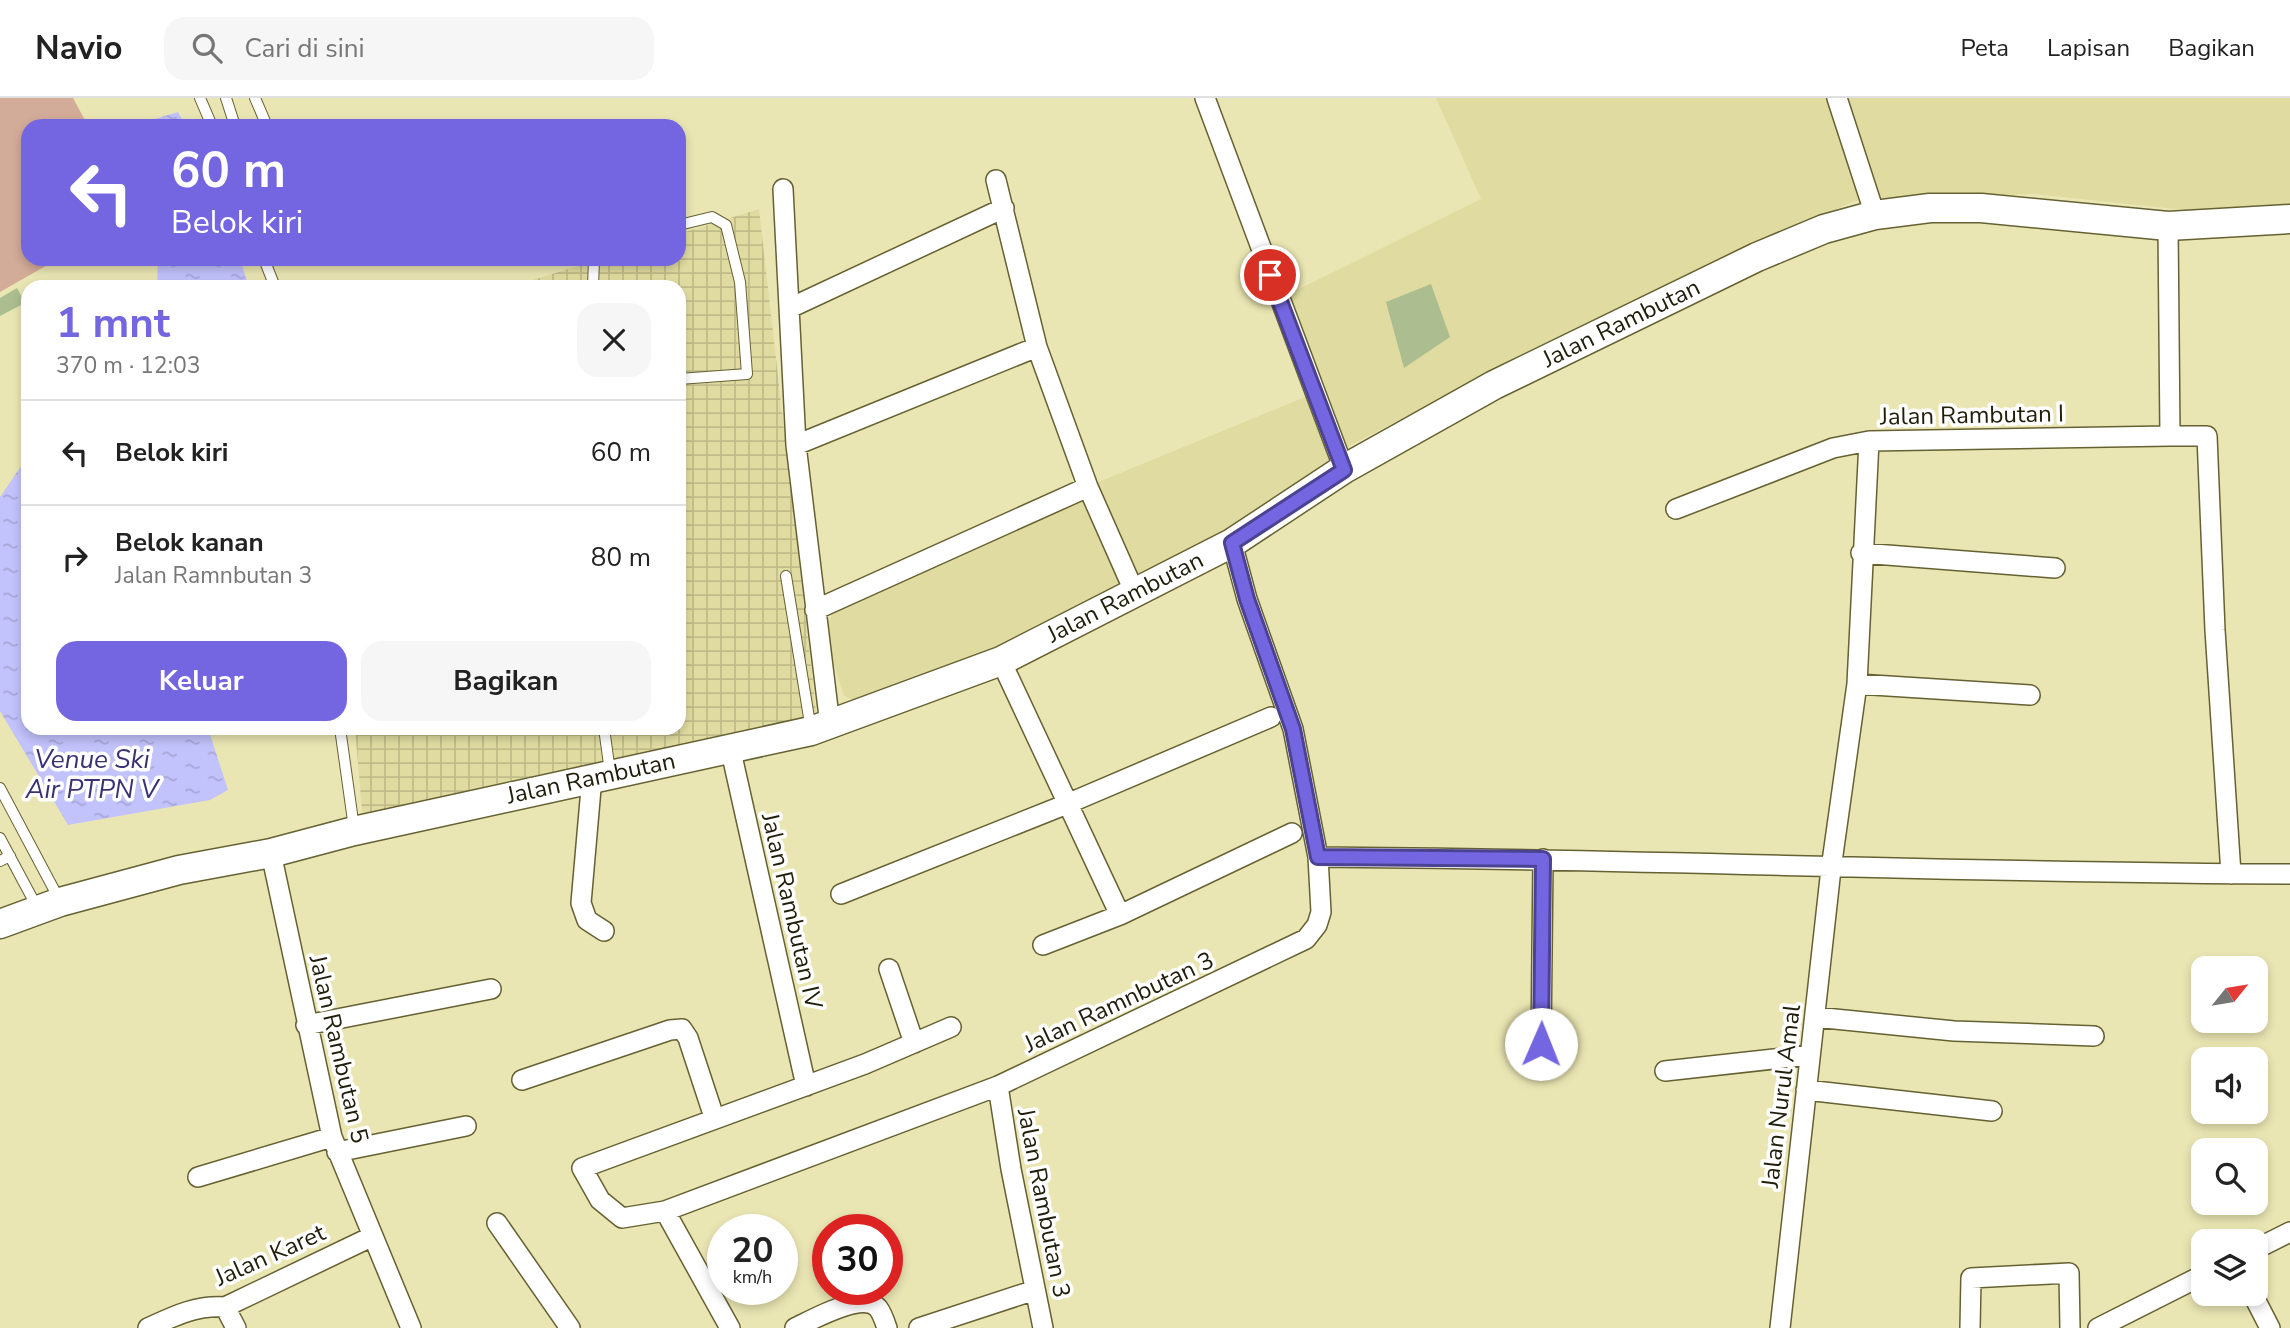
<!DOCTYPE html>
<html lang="id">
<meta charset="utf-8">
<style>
:root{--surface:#fff;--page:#f6f6f6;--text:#222;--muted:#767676;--line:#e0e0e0;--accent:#7466e1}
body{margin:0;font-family:"Nunito Sans",sans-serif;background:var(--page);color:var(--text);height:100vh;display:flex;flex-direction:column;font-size:26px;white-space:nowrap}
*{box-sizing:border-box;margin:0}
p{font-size:23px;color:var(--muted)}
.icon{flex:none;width:38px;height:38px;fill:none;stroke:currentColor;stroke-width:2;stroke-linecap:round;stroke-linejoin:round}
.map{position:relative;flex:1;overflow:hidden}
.side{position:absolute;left:21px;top:182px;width:665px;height:455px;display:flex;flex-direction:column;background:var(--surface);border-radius:21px;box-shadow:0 4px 10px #0003}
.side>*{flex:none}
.banner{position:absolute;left:21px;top:21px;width:665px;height:147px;border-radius:21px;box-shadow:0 4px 10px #0003;background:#7466e1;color:#fff;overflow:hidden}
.needle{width:46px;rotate:60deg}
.buttons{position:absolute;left:2191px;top:858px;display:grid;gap:14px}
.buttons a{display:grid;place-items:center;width:77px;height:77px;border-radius:14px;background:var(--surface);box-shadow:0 4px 10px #0003;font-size:35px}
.speed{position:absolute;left:707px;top:1116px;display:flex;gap:14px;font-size:35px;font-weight:700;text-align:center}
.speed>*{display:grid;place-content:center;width:91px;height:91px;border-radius:50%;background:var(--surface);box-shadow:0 4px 10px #0003;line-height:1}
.speed small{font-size:18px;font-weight:400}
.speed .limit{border:10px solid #d22;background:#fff;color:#111}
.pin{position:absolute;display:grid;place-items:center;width:60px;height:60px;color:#fff;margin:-30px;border:4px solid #fff;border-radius:50%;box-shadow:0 2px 7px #0007}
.me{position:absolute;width:77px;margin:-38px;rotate:1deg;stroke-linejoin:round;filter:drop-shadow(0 0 5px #0008)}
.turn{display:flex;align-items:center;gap:24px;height:147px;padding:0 35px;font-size:32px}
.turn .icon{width:91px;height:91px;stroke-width:2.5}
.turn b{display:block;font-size:49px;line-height:60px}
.round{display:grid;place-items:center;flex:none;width:74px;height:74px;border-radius:21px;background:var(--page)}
.head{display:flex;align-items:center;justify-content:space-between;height:119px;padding:0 35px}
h1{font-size:42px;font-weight:700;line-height:52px;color:var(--accent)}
.action{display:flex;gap:14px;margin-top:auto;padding:14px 35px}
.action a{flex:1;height:80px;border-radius:21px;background:var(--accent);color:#fff;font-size:28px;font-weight:700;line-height:80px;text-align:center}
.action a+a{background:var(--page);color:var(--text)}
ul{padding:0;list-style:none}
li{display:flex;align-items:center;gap:21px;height:105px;padding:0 35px;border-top:2px solid var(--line)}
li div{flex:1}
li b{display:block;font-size:26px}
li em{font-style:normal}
header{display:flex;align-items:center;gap:42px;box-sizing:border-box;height:98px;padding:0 35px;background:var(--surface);border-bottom:2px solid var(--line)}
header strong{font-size:33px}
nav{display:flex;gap:38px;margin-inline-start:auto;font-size:24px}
.search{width:490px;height:63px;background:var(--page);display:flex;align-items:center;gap:18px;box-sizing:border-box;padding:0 24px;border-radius:21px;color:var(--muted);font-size:26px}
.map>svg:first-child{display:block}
</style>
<header>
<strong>Navio</strong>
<div class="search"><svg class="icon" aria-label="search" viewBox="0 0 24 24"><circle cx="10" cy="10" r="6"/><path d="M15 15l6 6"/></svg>Cari di sini</div>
<nav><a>Peta</a><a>Lapisan</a><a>Bagikan</a></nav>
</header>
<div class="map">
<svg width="2290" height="1230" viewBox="0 0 2290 1230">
<defs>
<pattern id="industrial-grid" width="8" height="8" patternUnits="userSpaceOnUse" patternTransform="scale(1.75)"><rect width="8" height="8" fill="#e0dca1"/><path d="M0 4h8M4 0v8" fill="none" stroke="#c0bc89"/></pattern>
<pattern id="water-ripples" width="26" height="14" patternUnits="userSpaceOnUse" patternTransform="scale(1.75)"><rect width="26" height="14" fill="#c2c2fc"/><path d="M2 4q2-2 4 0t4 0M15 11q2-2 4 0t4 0" fill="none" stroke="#a6a6d7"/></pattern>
</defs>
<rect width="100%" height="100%" fill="#eae6b3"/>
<path fill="#e0dca1" d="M1436,0H2290V116L2175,111L2034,96L1854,103L1574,232L1347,349L1230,431L1006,546L863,606L844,598L823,533L836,509L1096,385L1322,292L1285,198L1481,101Z"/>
<path fill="url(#industrial-grid)" d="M759,111L817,621L363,723L355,630H679V189H510L600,161H679V136Z"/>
<path fill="#d3ab99" d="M0,0H73L88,28H28V161H58L0,194Z"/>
<path fill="url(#water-ripples)" d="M178,14L186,28H146L145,24Z
M158,161H240L249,189H157Z
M28,358V630H208L228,692L210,702L68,727L0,613V399Z"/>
<path fill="#acbe8f" d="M1431,186L1450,239L1404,270L1386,204Z
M17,190L25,205L0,218V200Z"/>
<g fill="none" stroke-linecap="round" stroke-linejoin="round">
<g stroke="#656132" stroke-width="12">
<path id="service" d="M200,0L212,28
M226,0L235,28
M255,0L267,28
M679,127L712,119L726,127L740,184L747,276L679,281
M264,161L275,189
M593,189L594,161
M786,478L811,632
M340,630L354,730
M604,630L610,674
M0,690L59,801
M0,740L38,811
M0,763L10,758"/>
</g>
<g stroke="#656132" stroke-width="22">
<path id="minor" d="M1205,0L1344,371
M1837,0L1875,117
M996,82L1037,249L1088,389L1134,493
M783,91L796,347L830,627
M790,210L1004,110
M2170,338H2207L2215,532L2231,776
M796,347L1037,249
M1676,411L1833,350L1869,343
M1861,455L2055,470
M815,512L1088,389
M1001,563L1120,817L1292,735
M1857,586L2030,597
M730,649L806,988
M592,679L581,805L587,822L604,833
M271,755L332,1039L411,1230
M1318,759C1642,761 1966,775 2290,776
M841,796L1067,706L1271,619
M1043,847L1120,817
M889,871L914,945
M1815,919L1954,933L2094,938
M306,927L491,891
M951,929L865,966L582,1070L600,1102L622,1120L665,1113L998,988L1306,841L1317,827L1321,814L1318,759L1293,631L1247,501L1232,445
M1541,946L1543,761
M1665,973L1810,957
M522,982L670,932L682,931L688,940L714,1019
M998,988L1011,1071L1043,1230
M1806,992L1992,1013
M337,1054L466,1028
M198,1079L332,1039
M665,1113L730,1230
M497,1125L570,1230
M2256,1151L2290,1134
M2252,1195L2270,1230
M225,1209L236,1230
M148,1230C174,1218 196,1207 225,1209L371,1139
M795,1230C812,1222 862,1193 878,1210C882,1215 885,1224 887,1230
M919,1230L1035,1192
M1780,1230L1831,771L1857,586L1869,343L2170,338L2168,128
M1970,1230L1971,1180L2069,1175L2070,1230
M2098,1230L2203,1177"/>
</g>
<g stroke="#656132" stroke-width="31">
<path id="secondary" d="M0,826L60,804L179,772L271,755L354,733L811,633L1001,563L1232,445L1344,371L1494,287L1757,159L1824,131L1875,117L1930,110H1981L2168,128L2290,121"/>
</g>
<use href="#service" stroke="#fff" stroke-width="10"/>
<use href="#minor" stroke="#fff" stroke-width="19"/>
<use href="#secondary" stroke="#fff" stroke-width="28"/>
</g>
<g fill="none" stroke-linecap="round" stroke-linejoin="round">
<g stroke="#4b4292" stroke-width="18">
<path id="route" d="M1270,177L1344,372L1232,445L1247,501L1293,631L1318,759L1543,761L1541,946"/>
</g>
<use href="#route" stroke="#7466e1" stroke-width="12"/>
</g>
<g text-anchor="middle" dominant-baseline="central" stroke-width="7" stroke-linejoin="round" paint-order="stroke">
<g font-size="24" fill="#201e0a" stroke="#fff">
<text transform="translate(1621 225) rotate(-26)">Jalan Rambutan</text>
<text transform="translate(1972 317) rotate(-1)">Jalan Rambutan I</text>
<text transform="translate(1125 499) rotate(-27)">Jalan Rambutan</text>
<text transform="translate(591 680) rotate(-12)">Jalan Rambutan</text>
<text transform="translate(792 813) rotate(77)">Jalan Rambutan IV</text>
<text transform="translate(1119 904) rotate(-25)">Jalan Ramnbutan 3</text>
<text transform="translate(339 951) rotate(77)">Jalan Rambutan 5</text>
<text transform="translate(1781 998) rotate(-83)">Jalan Nurul Amal</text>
<text transform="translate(1044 1105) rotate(79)">Jalan Rambutan 3</text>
<text transform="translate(270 1157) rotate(-24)">Jalan Karet</text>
</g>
<g font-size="26" font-style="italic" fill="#393174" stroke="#fff">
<text x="92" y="661">Venue Ski<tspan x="92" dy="30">Air PTPN V</tspan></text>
</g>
</g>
</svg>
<div class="buttons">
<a><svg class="needle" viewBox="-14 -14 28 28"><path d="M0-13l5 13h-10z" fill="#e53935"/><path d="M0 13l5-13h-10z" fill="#767676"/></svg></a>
<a><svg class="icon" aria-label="sound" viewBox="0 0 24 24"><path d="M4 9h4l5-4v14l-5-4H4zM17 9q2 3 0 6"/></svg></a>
<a><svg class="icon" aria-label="search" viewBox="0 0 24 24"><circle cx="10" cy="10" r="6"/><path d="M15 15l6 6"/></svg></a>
<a><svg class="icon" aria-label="layers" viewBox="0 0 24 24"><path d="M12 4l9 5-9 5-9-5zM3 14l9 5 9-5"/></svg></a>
</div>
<div class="speed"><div>20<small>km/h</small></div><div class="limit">30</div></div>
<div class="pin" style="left:1270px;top:177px;background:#d93025"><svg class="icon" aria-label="arrive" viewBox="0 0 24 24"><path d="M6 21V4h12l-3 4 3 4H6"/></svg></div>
<svg class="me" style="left:1541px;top:946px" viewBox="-20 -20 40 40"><circle r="19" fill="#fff"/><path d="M0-13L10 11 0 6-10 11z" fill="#7466e1"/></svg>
<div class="banner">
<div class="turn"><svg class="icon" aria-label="left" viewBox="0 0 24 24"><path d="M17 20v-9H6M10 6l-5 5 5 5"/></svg><div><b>60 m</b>Belok kiri</div></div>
</div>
<section class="side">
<div class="head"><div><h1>1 mnt</h1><p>370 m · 12:03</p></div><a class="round"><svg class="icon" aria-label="close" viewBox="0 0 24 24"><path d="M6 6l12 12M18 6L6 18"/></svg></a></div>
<ul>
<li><svg class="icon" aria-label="left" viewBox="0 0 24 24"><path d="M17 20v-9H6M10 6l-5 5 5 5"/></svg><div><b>Belok kiri</b></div><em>60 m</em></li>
<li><svg class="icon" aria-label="right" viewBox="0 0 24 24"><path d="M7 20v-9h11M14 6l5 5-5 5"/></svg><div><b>Belok kanan</b><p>Jalan Ramnbutan 3</p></div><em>80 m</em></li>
</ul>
<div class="action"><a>Keluar</a><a>Bagikan</a></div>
</section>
</div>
